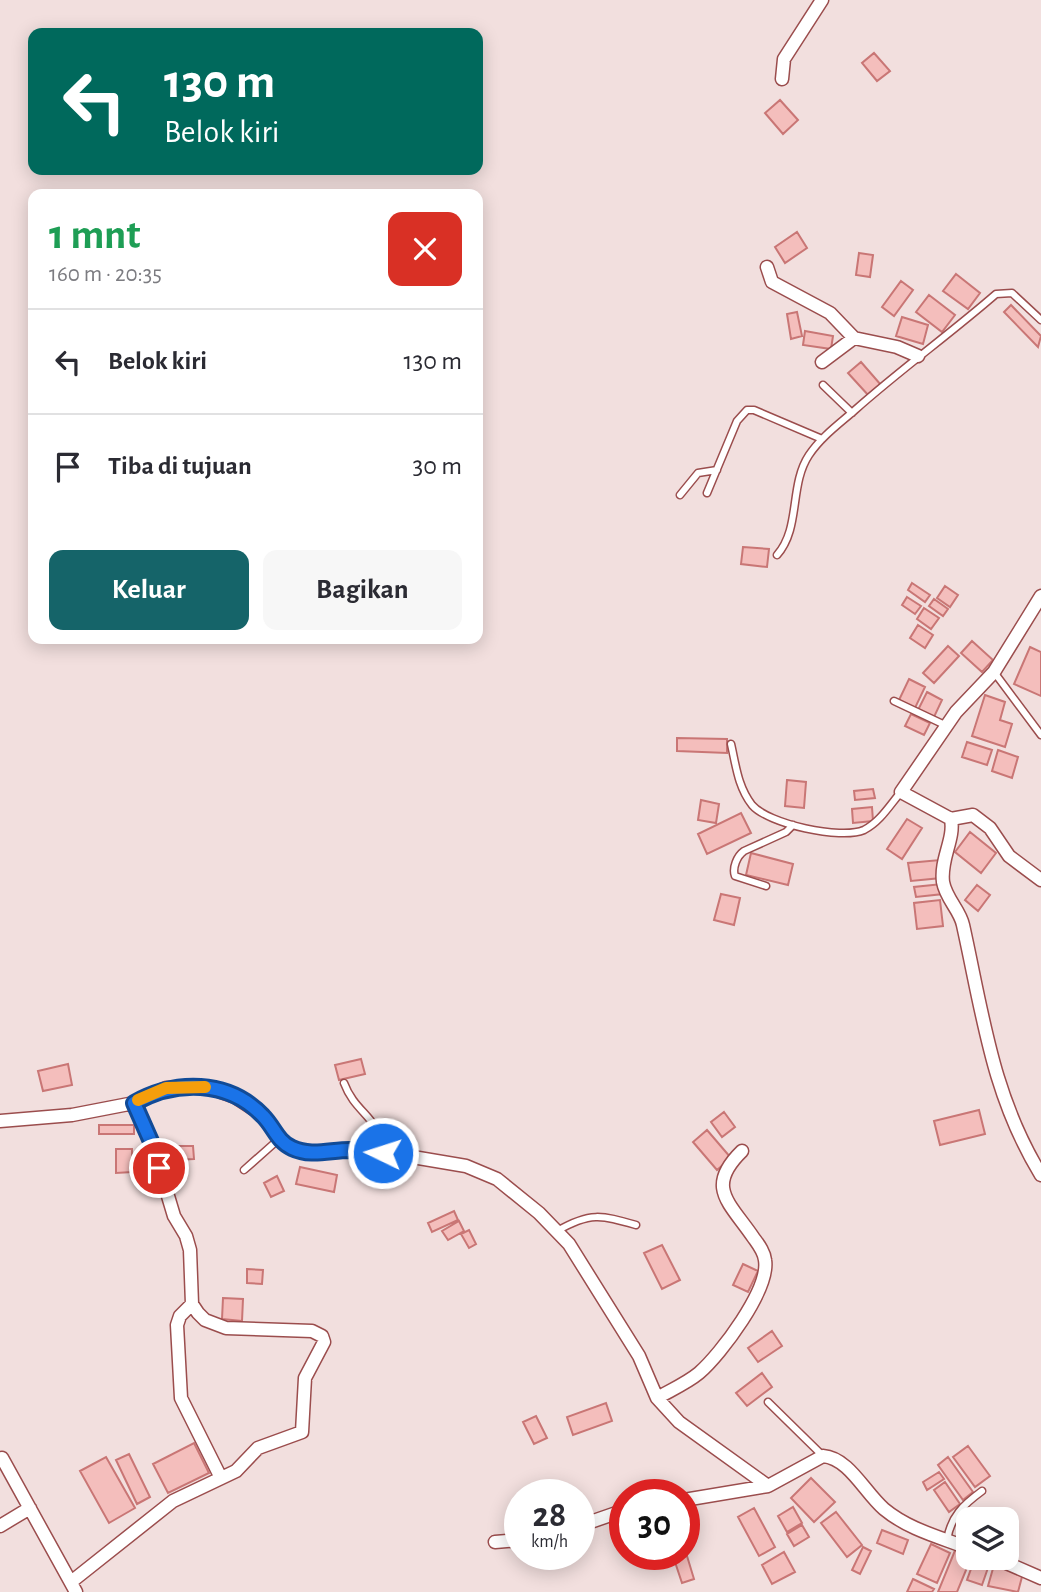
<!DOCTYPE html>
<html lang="id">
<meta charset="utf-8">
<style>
:root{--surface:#fff;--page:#f7f7f7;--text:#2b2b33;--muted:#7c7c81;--line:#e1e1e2;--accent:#156469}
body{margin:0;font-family:"Alegreya Sans",sans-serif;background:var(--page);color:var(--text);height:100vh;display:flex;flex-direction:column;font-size:26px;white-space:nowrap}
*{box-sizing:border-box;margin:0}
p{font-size:23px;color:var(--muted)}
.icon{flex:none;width:38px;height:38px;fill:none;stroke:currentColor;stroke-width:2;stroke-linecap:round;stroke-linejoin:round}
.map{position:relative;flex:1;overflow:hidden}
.panel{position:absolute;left:28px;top:189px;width:455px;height:455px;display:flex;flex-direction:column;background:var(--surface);border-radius:14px;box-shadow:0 4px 18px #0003}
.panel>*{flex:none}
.top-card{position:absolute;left:28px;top:28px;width:455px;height:147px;border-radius:14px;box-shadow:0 4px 18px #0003;background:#00695c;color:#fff;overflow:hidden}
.fabs{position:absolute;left:956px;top:1507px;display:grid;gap:14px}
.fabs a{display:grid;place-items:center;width:63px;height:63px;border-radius:14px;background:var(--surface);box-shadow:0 4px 18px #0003;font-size:35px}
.speed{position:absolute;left:504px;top:1479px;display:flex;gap:14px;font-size:35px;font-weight:700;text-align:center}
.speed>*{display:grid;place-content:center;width:91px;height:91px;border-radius:50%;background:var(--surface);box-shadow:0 4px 18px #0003;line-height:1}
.speed small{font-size:18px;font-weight:400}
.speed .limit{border:10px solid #d22;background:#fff;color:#111}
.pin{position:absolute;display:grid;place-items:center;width:60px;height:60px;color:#fff;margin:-30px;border:4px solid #fff;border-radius:50%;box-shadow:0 2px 7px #0007}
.me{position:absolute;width:77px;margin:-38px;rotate:274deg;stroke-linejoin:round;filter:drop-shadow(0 0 5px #0008)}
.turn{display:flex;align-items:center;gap:24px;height:147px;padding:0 21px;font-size:32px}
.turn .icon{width:91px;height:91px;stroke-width:2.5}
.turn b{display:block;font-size:49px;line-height:60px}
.round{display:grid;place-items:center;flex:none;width:74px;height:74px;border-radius:14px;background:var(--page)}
.headline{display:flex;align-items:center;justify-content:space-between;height:119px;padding:0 21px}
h1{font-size:42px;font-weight:700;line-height:52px;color:#1e9e55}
.action{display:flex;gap:14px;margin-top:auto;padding:14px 21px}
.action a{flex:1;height:80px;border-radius:14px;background:var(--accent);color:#fff;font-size:28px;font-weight:700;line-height:80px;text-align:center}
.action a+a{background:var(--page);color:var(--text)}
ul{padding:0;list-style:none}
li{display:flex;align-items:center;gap:21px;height:105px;padding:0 21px;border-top:2px solid var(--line)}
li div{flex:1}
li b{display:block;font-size:26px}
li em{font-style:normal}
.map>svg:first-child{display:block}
</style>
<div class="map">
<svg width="1041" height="1592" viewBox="0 0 1041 1592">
<rect width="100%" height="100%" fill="#f2dfde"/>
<path fill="#f4bebc" stroke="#c97675" stroke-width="2" d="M874,53L890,71L877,81L862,63Z
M780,100L798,120L783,134L765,113Z
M797,232L807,248L785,263L775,247Z
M859,253L873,255L870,277L856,275Z
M956,274L980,293L968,309L943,291Z
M901,281L913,290L894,316L882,307Z
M929,295L955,315L942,332L916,312Z
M1011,305L1041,336L1038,347L1004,312Z
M797,312L802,336L791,339L787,314Z
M902,317L928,325L923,344L896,336Z
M805,331L833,336L831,349L803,345Z
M861,362L881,385L869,396L848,373Z
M743,547L769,549L767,567L741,564Z
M912,583L930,595L925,602L908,590Z
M945,586L958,595L950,607L937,598Z
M907,597L921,606L915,614L902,605Z
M934,599L948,609L943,616L929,606Z
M924,608L939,618L931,629L917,619Z
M918,625L933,635L925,648L910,638Z
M972,641L993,660L982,672L961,653Z
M948,646L959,656L934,683L923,673Z
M1030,647L1041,652V696L1014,684Z
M909,679L925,687L915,708L899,700Z
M927,692L942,700L934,717L918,710Z
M985,695L1005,702L1000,720L1012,724L1005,747L972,736Z
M911,714L930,723L924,735L905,726Z
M677,738L727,739V753L677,751Z
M967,742L992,750L987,765L962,757Z
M998,750L1018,757L1012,778L992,771Z
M787,780L806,782L804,808L785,806Z
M873,789L875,798L855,800L854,791Z
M701,800L719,804L716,823L698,820Z
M872,807L873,821L853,823L852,809Z
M741,813L751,833L707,854L698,834Z
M907,819L922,828L902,859L887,849Z
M970,832L996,853L981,873L955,852Z
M751,853L793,864L788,885L746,875Z
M940,860L941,878L911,881L908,863Z
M942,884L943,894L916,897L914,887Z
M977,885L990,895L978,911L965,900Z
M721,894L740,898L734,925L714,920Z
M940,900L943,926L917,929L914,903Z
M361,1059L365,1074L339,1080L335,1065Z
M68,1064L72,1085L43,1091L38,1071Z
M979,1110L985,1134L940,1145L934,1121Z
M724,1112L735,1127L722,1137L711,1122Z
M99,1125H134V1134H99Z
M707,1130L731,1158L717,1170L693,1142Z
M171,1146H193L194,1159L172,1160Z
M116,1149H132V1172L116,1173Z
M300,1167L337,1175L334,1192L296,1184Z
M277,1176L284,1191L271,1197L264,1183Z
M454,1211L458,1220L432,1232L428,1223Z
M459,1221L464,1231L448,1240L442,1231Z
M469,1230L476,1244L469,1248L461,1234Z
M662,1245L680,1280L662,1289L644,1253Z
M743,1264L758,1271L748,1292L733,1285Z
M247,1269L263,1270L262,1284L247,1283Z
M223,1298L243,1299L242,1321L222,1319Z
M772,1331L782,1346L758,1362L748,1348Z
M762,1373L772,1387L747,1406L736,1393Z
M606,1403L612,1421L573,1435L567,1417Z
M536,1416L547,1438L534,1444L523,1422Z
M194,1443L209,1473L168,1493L153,1464Z
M968,1446L990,1476L975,1487L953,1457Z
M129,1454L150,1497L137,1504L116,1460Z
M106,1457L135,1508L109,1523L80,1471Z
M948,1457L973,1492L963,1500L938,1465Z
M939,1472L944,1479L927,1490L923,1482Z
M811,1478L835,1502L814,1522L791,1498Z
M945,1482L960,1504L949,1512L934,1490Z
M793,1507L802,1523L787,1532L778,1516Z
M754,1508L775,1547L759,1556L738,1517Z
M836,1512L862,1545L847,1557L821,1523Z
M802,1525L809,1537L794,1546L787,1534Z
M882,1530L908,1540L903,1554L877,1543Z
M931,1544L950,1553L937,1583L917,1574Z
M863,1547L871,1551L860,1574L852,1570Z
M956,1548L968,1552V1558H971L957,1592H938Z
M784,1552L795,1572L772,1584L762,1565Z
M687,1556L694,1579L682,1583L674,1559Z
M975,1558L990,1562L982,1585L967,1580Z
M994,1565L1023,1573L1018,1592L988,1586Z
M913,1579L934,1589L932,1592H907Z"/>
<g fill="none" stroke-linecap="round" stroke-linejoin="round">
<g stroke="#9b4d4d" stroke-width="9">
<path id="service" d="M823,385L852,413
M707,493L737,421L747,410H754L822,439
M680,495L698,473L717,470
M777,555C801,528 789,485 809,455C821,437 839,424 855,410C901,369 950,334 996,294L1012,293L1041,320
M994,672L1041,735
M894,701L947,726
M731,744C736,766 738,787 752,805C768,824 841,840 864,830C880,822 890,805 901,792
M766,886L735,876C732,868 737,856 744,851L786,832L793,825
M344,1083C356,1115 379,1115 383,1152
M244,1170L279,1139
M557,1231C590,1212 601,1215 636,1225
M768,1402L823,1456
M947,1540C951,1516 963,1505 982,1491"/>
</g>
<g stroke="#9b4d4d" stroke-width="15">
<path id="minor" d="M782,79L784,59L822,0
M767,267L772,282L830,313L854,338L897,347L918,356
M822,362L854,338
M1041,596L994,672L956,712L901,792L951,819C955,839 940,859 943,882C946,899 960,910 963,925C983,1015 992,1095 1041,1175
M951,819L973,815L990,828L1009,856L1041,880
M0,1121L72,1115L134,1103L166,1088L207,1087L235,1097L255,1110L263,1116L279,1139L292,1148L308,1153L348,1150L383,1152L466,1166L497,1179L539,1213L569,1244L639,1356L657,1398L679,1422L768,1486L823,1456C849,1458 865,1493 884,1509C908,1529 939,1537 968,1548
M192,1304L180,1316L177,1325L181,1398L221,1478
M657,1398C671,1390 687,1383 699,1373C721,1354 770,1289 765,1260C764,1251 758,1244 753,1237C729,1202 705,1187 742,1151
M2,1458L76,1592
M684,1500L768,1486
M0,1526L30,1508
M579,1526L625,1510
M495,1542L520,1540
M995,1558L1041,1578
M71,1582L173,1501L236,1471L258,1448L302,1432L305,1378L324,1342L322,1336L312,1331L226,1328L205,1320L198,1313L192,1304L190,1250L186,1236L174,1216L153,1146L134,1103"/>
</g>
<use href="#service" stroke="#fff" stroke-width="6"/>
<use href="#minor" stroke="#fff" stroke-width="12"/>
</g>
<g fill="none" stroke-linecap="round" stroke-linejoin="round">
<g stroke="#114b97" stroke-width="18">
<path id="route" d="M159,1168L153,1146L134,1103C175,1080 228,1079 263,1116C274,1127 277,1141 292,1148C311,1157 330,1150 350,1150C361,1151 372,1152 383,1153"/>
</g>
<use href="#route" stroke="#1a73e8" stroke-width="12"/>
<path stroke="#f59e0b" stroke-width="12" d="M138,1100L166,1088L205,1087"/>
</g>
</svg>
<div class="fabs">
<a><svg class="icon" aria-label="layers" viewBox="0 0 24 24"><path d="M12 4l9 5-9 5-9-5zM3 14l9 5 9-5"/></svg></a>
</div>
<div class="speed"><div>28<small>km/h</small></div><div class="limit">30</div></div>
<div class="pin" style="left:159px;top:1168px;background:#d93025"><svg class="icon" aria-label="arrive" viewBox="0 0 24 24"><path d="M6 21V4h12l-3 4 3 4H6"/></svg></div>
<svg class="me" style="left:383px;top:1153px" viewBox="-20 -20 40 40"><circle r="17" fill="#1a73e8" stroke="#fff" stroke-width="3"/><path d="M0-11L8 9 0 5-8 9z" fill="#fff"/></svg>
<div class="top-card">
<div class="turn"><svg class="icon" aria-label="left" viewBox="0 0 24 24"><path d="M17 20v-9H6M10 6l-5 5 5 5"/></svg><div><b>130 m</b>Belok kiri</div></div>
</div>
<section class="panel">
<div class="headline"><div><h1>1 mnt</h1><p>160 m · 20:35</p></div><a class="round" style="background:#d93025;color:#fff"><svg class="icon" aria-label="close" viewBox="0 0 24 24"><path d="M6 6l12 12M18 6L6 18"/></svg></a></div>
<ul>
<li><svg class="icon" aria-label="left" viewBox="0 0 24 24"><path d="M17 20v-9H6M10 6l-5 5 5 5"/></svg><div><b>Belok kiri</b></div><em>130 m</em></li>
<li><svg class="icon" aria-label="arrive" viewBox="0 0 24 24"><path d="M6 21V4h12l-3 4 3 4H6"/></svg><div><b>Tiba di tujuan</b></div><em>30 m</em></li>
</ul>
<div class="action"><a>Keluar</a><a>Bagikan</a></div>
</section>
</div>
